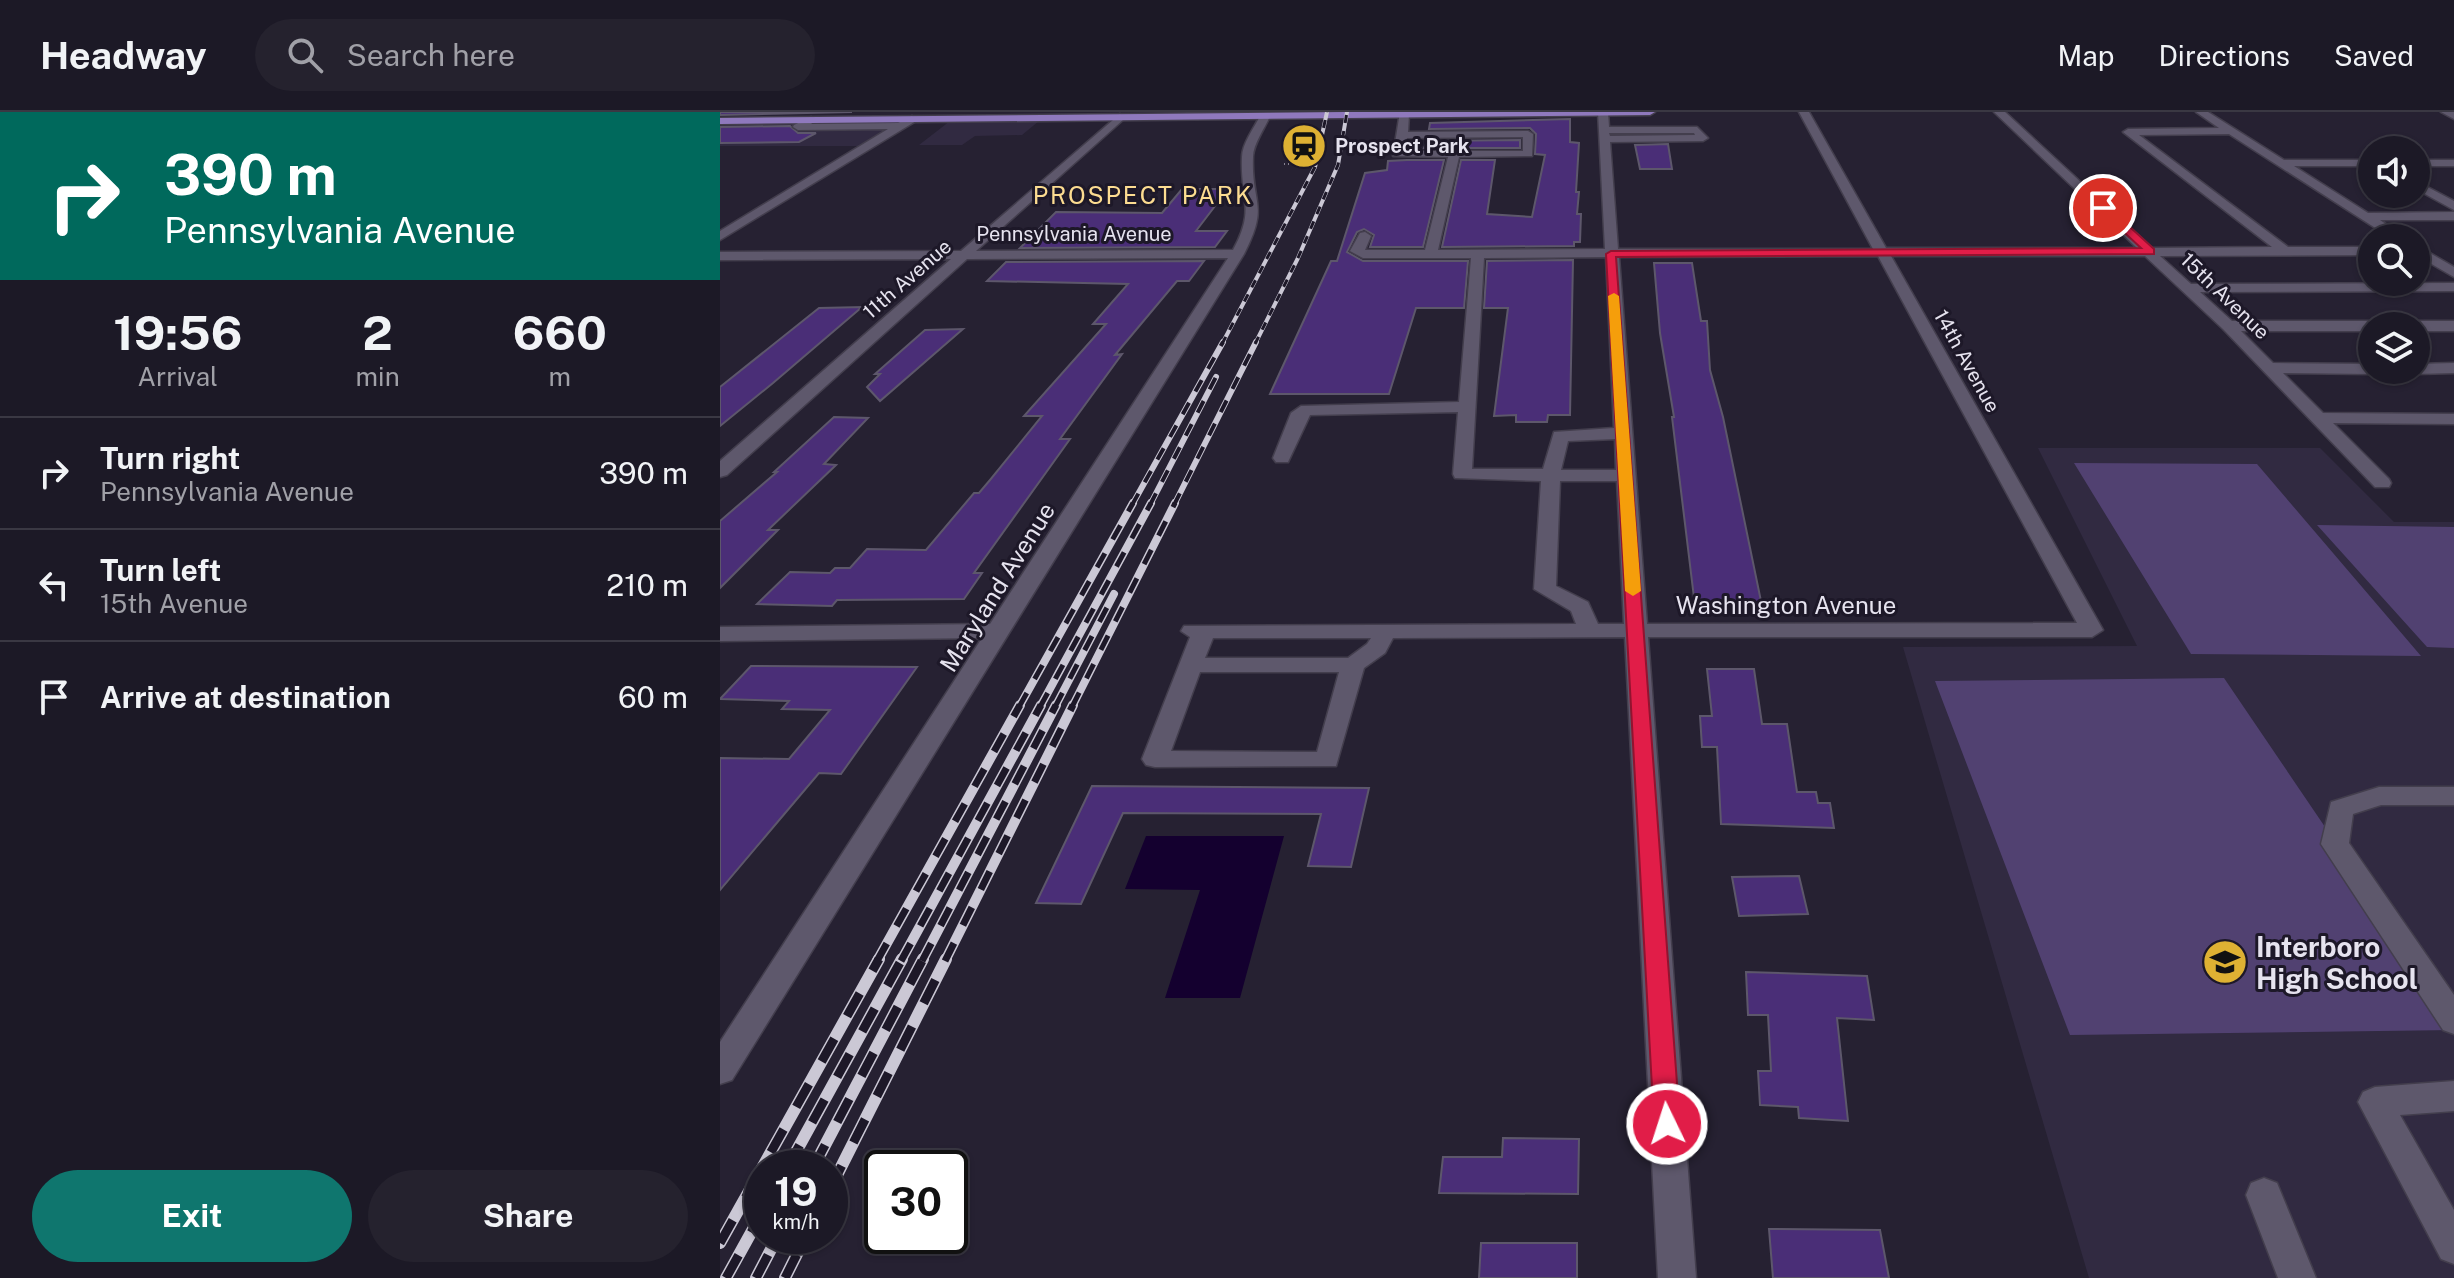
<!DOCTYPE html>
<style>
:root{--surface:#1c1926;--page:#25222e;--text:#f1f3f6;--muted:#a0a0a7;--line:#3a3843;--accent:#0f766e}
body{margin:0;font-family:"Public Sans",sans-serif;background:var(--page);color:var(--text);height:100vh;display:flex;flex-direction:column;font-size:30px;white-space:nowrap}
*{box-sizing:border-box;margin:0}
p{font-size:26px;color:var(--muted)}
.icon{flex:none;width:44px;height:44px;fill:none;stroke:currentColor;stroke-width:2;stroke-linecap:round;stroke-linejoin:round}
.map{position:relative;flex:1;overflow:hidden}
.drawer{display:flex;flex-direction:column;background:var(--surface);width:720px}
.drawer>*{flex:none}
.hud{background:#00695c;color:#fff;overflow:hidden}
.controls{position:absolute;left:1638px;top:24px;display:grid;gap:16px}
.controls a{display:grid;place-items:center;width:72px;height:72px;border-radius:50%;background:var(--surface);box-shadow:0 2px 6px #0004,0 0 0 2px var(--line);font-size:40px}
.speed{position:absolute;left:24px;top:1038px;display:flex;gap:16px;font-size:40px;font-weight:700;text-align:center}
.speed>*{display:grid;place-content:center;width:104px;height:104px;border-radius:50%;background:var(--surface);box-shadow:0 2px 6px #0004,0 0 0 2px var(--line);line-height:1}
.speed small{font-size:20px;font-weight:400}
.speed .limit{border:4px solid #111;border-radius:12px;background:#fff;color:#111}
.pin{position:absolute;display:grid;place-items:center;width:68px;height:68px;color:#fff;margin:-34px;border:4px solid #fff;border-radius:50%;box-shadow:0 2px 8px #0007}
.me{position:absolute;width:88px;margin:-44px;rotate:356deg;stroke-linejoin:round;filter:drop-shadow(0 0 6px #0008)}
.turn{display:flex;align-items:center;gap:28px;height:168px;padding:0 32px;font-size:36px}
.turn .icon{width:104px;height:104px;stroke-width:2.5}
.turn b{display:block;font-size:56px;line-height:68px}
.eta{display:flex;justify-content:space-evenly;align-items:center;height:136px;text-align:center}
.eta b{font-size:48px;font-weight:700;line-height:56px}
.button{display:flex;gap:16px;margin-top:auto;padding:16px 32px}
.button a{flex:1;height:92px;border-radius:48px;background:var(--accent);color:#fff;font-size:32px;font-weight:700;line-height:92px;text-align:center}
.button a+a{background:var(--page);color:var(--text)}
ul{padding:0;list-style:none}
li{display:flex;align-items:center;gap:24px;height:112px;padding:0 32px;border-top:2px solid var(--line)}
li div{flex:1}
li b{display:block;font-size:30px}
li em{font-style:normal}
header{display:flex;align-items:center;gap:48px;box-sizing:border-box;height:112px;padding:0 40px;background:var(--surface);border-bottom:2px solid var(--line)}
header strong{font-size:38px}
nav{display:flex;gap:44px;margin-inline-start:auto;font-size:28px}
.search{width:560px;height:72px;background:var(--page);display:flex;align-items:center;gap:20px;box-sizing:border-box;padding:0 28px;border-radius:44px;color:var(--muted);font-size:30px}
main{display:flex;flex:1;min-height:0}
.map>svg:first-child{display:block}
</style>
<header>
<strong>Headway</strong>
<div class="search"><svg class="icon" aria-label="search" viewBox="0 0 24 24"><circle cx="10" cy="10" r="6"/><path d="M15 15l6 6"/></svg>Search here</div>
<nav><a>Map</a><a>Directions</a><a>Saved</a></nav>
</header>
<main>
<section class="drawer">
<div class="hud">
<div class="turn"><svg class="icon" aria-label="right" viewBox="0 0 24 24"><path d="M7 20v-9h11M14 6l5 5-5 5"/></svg><div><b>390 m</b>Pennsylvania Avenue</div></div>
</div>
<div class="eta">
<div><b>19:56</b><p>Arrival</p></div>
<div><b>2</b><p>min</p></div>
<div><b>660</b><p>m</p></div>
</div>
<ul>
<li><svg class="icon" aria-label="right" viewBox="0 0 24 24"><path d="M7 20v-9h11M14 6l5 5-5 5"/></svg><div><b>Turn right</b><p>Pennsylvania Avenue</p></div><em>390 m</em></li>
<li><svg class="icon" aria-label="left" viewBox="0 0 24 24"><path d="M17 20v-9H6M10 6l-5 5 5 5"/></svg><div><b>Turn left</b><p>15th Avenue</p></div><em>210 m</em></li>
<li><svg class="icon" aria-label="arrive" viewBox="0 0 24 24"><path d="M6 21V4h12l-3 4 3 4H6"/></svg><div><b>Arrive at destination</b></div><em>60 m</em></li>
</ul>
<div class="button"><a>Exit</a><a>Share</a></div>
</section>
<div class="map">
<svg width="1734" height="1166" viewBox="0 0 1734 1166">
<rect width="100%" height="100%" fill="#262132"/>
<path fill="#312a41" d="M230,9H319L302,23L255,24L242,33H199Z
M176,12L138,34H0V13Z
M1318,336H1600L1674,410H1734V1166H1369L1183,535L1417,534Z"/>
<path fill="#514171" d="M1354,351L1537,352L1701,544L1471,542Z
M1597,413L1734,415V536L1707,535Z
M1504,566L1734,905V918L1350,923L1215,569Z"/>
<path fill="#14002f" d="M426,724H564L520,886H445L480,778L405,777Z"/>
<path fill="#4a2e77" stroke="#5d576b" stroke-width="2" d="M0,0H132L0,3Z
M850,7V30L859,31L856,80H859L857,102H861L860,130H854V134L722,135L741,48H775L767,102L812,105L825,43L815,42L816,22L810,16L709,17L710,11Z
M70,14L78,21H96L79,30L0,31V15Z
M800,28V36H704L707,29Z
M948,32L952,57H920L915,33Z
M687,48H724L703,135H650L654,123L644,117L637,120L627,140L643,149H748L744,196H696L669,282H550L611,149H617L645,61L667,58L668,49Z
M462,77H508L476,119H507L495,135L300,136L336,100L442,101Z
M853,148L850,303H828L827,310H796V303L774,304L788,196H764L767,149Z
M484,149L469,169H457L395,243L402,242L340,327H350L254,461H262L244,487L117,488L112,494L37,492L70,460L110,461L115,456H130L147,437L206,438L254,381H259L270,368L322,304H304L386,212H373L408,172L267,169L286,150Z
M934,151H972L981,209H987L990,258L1003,305L1042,494H975L952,305H954L940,221Z
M142,195L53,271L0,314V275L99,196Z
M243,217L160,289L147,275L160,262H155L205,218Z
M114,305L148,306L104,352L116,353L48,418H58L0,476V409L57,360H54Z
M31,554L197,555L121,662L99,661L0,778V646L69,647L110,598L62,597L69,589L0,587Z
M987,557H1034L1042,612H1067L1077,680H1096L1098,691H1110L1114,716L1001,712L997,635H982L980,604H992Z
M372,674L649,676L631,755L588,754L601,702L403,701L361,792L316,791Z
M1079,764L1088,802L1019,804L1012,765Z
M1026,860L1147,864L1154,908L1117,906L1128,1009L1079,1006L1078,995L1040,993L1038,959H1051L1048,903H1028Z
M783,1026L859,1027L858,1082L719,1081L723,1045H782Z
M1049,1117L1160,1118L1169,1166H1053Z
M761,1131H857V1166H759Z"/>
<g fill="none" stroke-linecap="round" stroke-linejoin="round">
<g stroke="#433e4d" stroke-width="3">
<path id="minor" d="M680,0L689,2L688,20L808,19L813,22L812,44L739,45L718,138L885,137L878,0H888L889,15H977L988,26L983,29L890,30L898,137H1153L1079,0H1089L1166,136H1417L1274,0H1285L1432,136L1552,135L1403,20L1408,17L1499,16L1476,0H1488L1564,48H1652V54H1574L1648,101L1734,100V108H1660L1686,126H1671L1509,22L1419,23L1568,135H1652V143L1440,144L1471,172L1734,171V179L1480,180L1512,209H1734V219H1696V214H1652V219H1521L1553,251L1652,252V258H1659L1652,262L1563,261L1603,301L1734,302V312L1613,311L1669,367L1671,371L1669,375H1655L1503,217L1425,144H1171L1383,518L1372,525H928L976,1166H938L905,525L673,526L665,541L644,556L616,654L435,655L426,653L422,647L470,525L461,519L464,514L856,512L851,499L814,477L821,369L735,366L733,362L738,300L590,303L568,350H556L553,346L571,301L581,294L739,290L751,146H643L630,139L640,121L645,120L651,124L645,138H705L728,45L673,44ZM889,21H974L975,23L890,24ZM803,25V39H683L687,26ZM1158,144L1357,511L927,512L899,145ZM886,145L894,316L834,320L823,357H752L764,146ZM895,327L896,358H841L848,329ZM840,369H897L904,512H878L868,490L836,474ZM493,526H651L647,532L628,546H485ZM480,560H619L597,640L451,639Z
M1721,0H1734V7Z
M545,1L550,4C545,16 533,32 533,45C531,92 550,92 524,142L12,968L0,972V930L262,526L0,529V515L270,512L508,146L247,147L7,363L0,365V349L231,147L0,148V140L241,139L400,2L404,7L256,139L513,138C536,96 520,87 522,45C522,32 534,16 540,4Z
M192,4L196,9L0,128V119L168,17L78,18L73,15L74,13L91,5L96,8L91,12L178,11Z
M1696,48H1734V54H1696Z
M1696,69L1734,89V98L1696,77Z
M1696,133L1734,155V165L1696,143Z
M1734,251V261L1696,262L1689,258H1696V252Z
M1659,675H1734V693H1661L1633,702L1629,731L1734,883V922L1723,918L1601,732L1611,690Z
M1734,969V999L1680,1003L1734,1098V1152L1721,1147L1638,990L1643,980L1655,975Z
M1544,1066L1557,1071L1596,1166H1558L1526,1083L1531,1071Z"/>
</g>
<g stroke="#433e4d" stroke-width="3">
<path id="major" d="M625,0H935L930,3L0,12V6Z"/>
</g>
<path stroke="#878392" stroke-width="2" stroke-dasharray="1 3" stroke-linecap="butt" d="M634,32H659
M564,52H587"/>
<use href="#minor" fill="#5e586c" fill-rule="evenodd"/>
<use href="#major" fill="#8f79bd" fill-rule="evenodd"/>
<g stroke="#cbc8d5" stroke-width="4">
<path id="rail-far4" d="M502,232L595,55L607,0
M535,232L578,146L618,53L627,0"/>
</g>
<g stroke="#cbc8d5" stroke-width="6">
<path id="rail-far3" d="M412,393L503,230
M430,393L496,265
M454,393L536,230"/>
</g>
<g stroke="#cbc8d5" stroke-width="8">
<path id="rail-far2" d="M299,595L413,391
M320,595L431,391
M335,595L394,482
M352,595L455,391"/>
</g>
<g stroke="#cbc8d5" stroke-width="10">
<path id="rail-far1" d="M157,849L300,593
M181,849L321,593
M202,849L336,593
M225,849L353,593"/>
</g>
<g stroke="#cbc8d5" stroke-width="12">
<path id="rail" d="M67,1056L182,847
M93,1056L203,847
M110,1077L226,847
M0,1131L159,847
M6,1166L42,1101
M36,1166L58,1124
M65,1166L86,1124"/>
</g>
<use href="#rail-far4" stroke="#1d1828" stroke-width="3" stroke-dasharray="8" stroke-linecap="butt"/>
<use href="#rail-far3" stroke="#1d1828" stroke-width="4" stroke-dasharray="13" stroke-linecap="butt"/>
<use href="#rail-far2" stroke="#1d1828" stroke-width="5" stroke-dasharray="16" stroke-linecap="butt"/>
<use href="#rail-far1" stroke="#1d1828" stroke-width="7" stroke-dasharray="20" stroke-linecap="butt"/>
<use href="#rail" stroke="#1d1828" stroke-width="9" stroke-dasharray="26" stroke-linecap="butt"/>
</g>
<path fill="#e11d48" stroke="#92132f" stroke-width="2" d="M1380,94H1387L1434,137V142L896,145L960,1012L956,1020L947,1023L938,1020L934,1012L886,142L891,139L1421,136L1380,98Z"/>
<path fill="#f59e0b" d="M894,181L899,184L921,479L913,484L905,479L888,184Z"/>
<defs>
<g id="station-disc" transform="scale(2.3)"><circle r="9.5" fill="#deb133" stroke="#1d1828"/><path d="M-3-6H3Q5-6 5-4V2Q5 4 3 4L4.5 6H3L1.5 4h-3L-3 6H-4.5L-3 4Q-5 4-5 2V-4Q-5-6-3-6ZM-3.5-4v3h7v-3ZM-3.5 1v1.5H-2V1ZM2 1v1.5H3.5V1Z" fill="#111"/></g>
<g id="school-disc" transform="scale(2.3)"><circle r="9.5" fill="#deb133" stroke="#1d1828"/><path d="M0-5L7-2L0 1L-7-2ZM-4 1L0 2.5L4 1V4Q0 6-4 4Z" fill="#111"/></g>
</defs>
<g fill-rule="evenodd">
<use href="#station-disc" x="584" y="34"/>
<use href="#school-disc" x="1505" y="850"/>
</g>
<g text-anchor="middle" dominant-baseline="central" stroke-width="6" stroke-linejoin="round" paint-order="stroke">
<g font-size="20" font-weight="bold" fill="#e6e3ef" stroke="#1d1828" text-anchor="start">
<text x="615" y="34">Prospect Park</text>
</g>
<g font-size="20" fill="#e6e3ef" stroke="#1d1828">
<text x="354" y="122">Pennsylvania Avenue</text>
<text transform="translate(187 167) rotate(-41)">11th Avenue</text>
<text transform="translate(1505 184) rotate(44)">15th Avenue</text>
<text transform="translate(1247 249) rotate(61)">14th Avenue</text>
</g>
<g font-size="24" letter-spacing="2" fill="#fcdc91" stroke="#1d1828">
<text x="423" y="83">PROSPECT PARK</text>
</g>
<g font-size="24" fill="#e6e3ef" stroke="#1d1828">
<text transform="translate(277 475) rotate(-58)">Maryland Avenue</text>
<text x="1066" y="493">Washington Avenue</text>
</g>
<g font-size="28" font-weight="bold" fill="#e6e3ef" stroke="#1d1828" text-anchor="start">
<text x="1536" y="834">Interboro<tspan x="1536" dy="32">High School</tspan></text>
</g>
</g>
</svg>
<div class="controls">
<a><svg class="icon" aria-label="sound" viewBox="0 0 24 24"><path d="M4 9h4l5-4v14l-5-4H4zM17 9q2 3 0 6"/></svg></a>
<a><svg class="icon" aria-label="search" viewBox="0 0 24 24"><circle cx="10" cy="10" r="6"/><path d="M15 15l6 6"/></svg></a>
<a><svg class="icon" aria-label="layers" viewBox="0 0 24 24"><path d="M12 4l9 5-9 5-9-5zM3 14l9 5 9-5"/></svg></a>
</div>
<div class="speed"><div>19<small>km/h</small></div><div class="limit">30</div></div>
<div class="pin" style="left:1383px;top:96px;background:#d93025"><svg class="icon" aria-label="arrive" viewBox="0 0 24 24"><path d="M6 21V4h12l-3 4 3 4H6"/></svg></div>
<svg class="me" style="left:947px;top:1012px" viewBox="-20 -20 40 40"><circle r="17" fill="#e11d48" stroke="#fff" stroke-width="3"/><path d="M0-11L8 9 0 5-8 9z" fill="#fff"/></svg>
</div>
</main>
